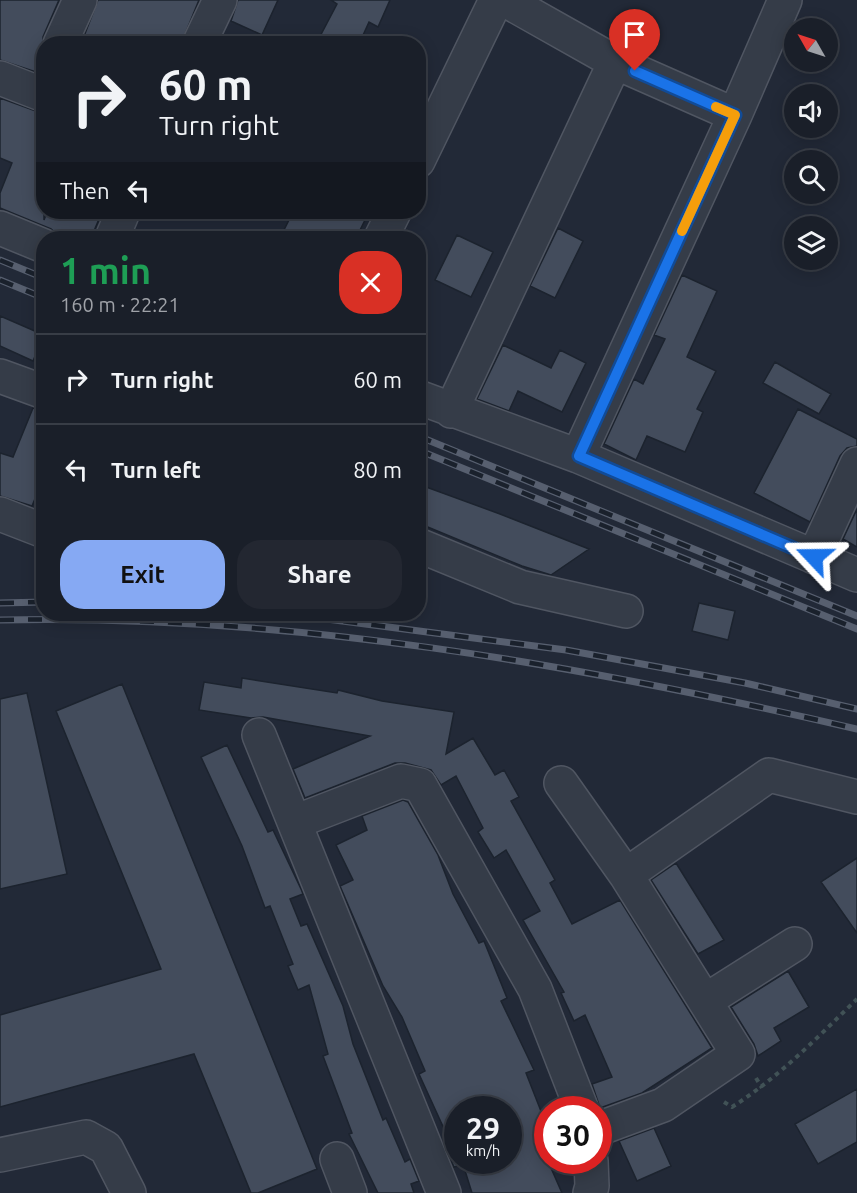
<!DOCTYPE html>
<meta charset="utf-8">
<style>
:root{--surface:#1a1f29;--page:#232731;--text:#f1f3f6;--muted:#9fa2a8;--line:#383d46;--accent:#86a9f3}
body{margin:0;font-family:Ubuntu,sans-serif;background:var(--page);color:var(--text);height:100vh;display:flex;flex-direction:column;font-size:22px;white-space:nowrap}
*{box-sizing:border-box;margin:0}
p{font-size:20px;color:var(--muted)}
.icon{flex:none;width:33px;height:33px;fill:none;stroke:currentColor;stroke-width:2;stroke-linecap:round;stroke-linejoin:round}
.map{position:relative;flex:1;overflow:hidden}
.sheet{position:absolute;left:36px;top:231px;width:390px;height:390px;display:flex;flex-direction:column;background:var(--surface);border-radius:24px;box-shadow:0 3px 15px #0003,0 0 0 2px var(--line)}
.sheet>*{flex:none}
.hud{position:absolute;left:36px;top:36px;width:390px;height:183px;border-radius:24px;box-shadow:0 3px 15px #0003,0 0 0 2px var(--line);background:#1a1f29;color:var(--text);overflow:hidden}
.needle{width:39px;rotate:309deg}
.controls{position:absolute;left:784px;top:18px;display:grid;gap:12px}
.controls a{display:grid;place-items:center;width:54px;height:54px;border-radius:50%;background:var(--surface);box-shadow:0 3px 15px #0003,0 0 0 2px var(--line);font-size:30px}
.speed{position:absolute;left:444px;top:1096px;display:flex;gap:12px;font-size:30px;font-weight:700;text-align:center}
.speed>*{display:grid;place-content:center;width:78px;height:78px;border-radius:50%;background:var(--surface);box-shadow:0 3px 15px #0003,0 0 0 2px var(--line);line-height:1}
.speed small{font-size:15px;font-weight:400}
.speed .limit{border:9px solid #d22;background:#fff;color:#111}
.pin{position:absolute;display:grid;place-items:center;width:51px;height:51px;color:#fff;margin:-62px -26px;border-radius:50% 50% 50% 0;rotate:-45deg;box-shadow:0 0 6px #0007}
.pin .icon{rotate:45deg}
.me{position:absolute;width:66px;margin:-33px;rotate:293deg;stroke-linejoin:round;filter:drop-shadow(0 0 4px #0008)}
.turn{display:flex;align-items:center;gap:21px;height:126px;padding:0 24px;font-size:27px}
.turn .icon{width:78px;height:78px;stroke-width:2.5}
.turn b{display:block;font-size:42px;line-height:51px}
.then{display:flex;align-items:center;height:57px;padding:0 24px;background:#0003;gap:12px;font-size:22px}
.round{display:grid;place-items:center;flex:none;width:63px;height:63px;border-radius:24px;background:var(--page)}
.summary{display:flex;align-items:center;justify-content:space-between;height:102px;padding:0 24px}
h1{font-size:36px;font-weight:700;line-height:45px;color:#1e9e55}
.action{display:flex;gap:12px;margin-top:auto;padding:12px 24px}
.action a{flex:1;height:69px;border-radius:24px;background:var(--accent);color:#111;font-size:24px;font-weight:700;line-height:69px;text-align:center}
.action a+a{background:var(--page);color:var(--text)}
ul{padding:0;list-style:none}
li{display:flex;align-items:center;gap:18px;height:90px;padding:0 24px;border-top:2px solid var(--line)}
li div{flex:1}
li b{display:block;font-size:22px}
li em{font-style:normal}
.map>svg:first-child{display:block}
</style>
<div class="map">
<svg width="857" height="1193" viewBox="0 0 857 1193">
<rect width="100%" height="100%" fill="#222937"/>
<path fill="#434c5c" stroke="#1c232e" stroke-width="1.5" d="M0,0H59L43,37L44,64L39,73L0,60Z
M98,0H199L181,44H81Z
M238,0H278L262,35L231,21Z
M331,0H390L378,27L369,22L359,44H316L337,4Z
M0,98L44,114V220L47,212H102L91,238H61L51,229L0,208V193L12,163L0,158Z
M293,212H369L356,238H280Z
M558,228L583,241L555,298L530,286Z
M457,235L493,252L471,297L435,280Z
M682,275L717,291L687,357L716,371L697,409L703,412L685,452L647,436L636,460L604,444L634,379L643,384L665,339L654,335Z
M0,316L44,335L33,361L0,346Z
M503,345L551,368L560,350L586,363L562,412L518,391L509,411L477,399Z
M775,362L831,394L819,414L763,383Z
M33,408L44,410V477L32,506L0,496V453L13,457Z
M798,409L857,439V446L847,448L840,456L810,522L754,493Z
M418,484L500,514L589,549L551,575L522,566L418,523Z
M857,509V547L843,539Z
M699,603L735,611L728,640L692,631Z
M242,678L337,693L338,690L382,701L454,712L446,754L473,738L495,775L504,770L519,797L511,801L555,880L550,883L572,924L620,900L712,1048L642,1093L600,1108L592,1084L612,1077L585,1015L574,1021L561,993L564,992L523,920L540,911L506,850L494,858L478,832L483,828L456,776L441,785L431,770L405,763H395L305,798L293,769L370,736L263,717L251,718L199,710L204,682L241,688Z
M122,684L317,1169L258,1193H251L194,1054L0,1107V1015L161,969L56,711Z
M27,693L67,874L0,889V699Z
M227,745L268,832L273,830L301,889L303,894L290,899L301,926L307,924L343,1006L353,1044L383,1120L386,1118L405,1162L410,1159L419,1181L411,1184L414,1193H378L349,1134L352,1133L323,1056L328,1054L309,985L298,990L288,966L293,964L270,906L265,908L242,846L201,757Z
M403,800L408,802L438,855L453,894L479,943L484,941L507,998L501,1001L534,1070L526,1073L548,1129V1161L562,1193H472L462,1161H508V1110H458V1166L454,1167L445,1146L451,1144L419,1074L425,1071L402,1017L383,986L340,886L353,880L336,845L367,830L362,816Z
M857,858V933L821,882Z
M676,863L724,940L698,954L651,880Z
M788,971L809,1007L774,1028L781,1041L758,1056L754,1044L731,1007Z
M857,1089V1142L818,1164L795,1124Z
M654,1128L671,1166L637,1181L619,1141Z"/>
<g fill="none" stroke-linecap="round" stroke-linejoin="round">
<g stroke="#505662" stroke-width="36">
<path id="minor" d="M505,0L615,62L735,115
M60,44L80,0
M199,44L220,0
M0,78L44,95
M418,161L496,0
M0,228L44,246
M112,238L123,212
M381,238L394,212
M0,376L44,392
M418,397L578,456L857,575
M451,411L615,62
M578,456L735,115L785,0
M0,514L44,531
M418,545L520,587L626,611
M814,557L857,464
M259,735L444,1193
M561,783L626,875L738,1054L663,1105L598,1129
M295,822L401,781L420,785L535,989L582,1110
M626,875L769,775L857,797
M705,1001L795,944
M0,1155L86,1137L106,1148L129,1193
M337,1159L350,1193
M590,1193L592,1186L591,1161"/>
</g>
<path stroke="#415256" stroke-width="4" stroke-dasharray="4.5 4.5" stroke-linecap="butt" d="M756,1078L762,1088
M724,1102L732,1107C779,1077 817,1038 857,999"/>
<use href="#minor" stroke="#353c48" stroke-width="33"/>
<g stroke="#575f6f" stroke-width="7">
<path id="rail" d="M0,260L44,278
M0,280L44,298
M418,436L857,616
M418,450L857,629
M0,603L44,602
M288,614L566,650L745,683L857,709
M0,620C290,614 576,664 857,729"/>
</g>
<use href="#rail" stroke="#1a212c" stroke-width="4.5" stroke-dasharray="14" stroke-linecap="butt"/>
</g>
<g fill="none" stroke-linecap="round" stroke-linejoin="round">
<g stroke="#114b97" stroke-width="15">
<path id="route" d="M635,71L735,115L579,456L814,557"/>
</g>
<use href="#route" stroke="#1a73e8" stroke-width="10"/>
<path stroke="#f59e0b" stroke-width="10" d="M682,231L735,115L716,107"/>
</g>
</svg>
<div class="controls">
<a><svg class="needle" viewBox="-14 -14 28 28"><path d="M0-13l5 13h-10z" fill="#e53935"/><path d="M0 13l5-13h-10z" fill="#9fa2a8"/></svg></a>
<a><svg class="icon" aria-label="sound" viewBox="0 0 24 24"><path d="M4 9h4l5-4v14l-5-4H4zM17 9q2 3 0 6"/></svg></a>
<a><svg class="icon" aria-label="search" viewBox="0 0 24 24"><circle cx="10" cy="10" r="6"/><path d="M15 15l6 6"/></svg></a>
<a><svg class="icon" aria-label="layers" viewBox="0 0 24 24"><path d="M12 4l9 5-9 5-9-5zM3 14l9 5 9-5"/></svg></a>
</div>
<div class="speed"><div>29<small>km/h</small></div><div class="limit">30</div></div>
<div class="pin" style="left:635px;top:71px;background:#d93025"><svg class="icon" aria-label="arrive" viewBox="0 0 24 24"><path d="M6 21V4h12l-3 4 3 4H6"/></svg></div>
<svg class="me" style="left:814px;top:557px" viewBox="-20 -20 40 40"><path d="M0-17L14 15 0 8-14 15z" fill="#1a73e8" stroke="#fff" stroke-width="4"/></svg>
<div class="hud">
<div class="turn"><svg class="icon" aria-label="right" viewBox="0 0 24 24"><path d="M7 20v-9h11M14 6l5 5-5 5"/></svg><div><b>60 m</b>Turn right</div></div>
<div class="then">Then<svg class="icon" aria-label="left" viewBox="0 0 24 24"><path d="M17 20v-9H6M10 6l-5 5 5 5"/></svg></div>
</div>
<section class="sheet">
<div class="summary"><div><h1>1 min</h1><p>160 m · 22:21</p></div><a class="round" style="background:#d93025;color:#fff"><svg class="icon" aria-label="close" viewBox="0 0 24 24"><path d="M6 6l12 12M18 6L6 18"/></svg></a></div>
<ul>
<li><svg class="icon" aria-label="right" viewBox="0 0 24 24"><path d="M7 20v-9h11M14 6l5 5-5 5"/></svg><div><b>Turn right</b></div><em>60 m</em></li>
<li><svg class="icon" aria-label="left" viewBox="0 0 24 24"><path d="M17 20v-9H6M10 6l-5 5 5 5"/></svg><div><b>Turn left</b></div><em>80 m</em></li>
</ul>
<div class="action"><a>Exit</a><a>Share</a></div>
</section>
</div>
